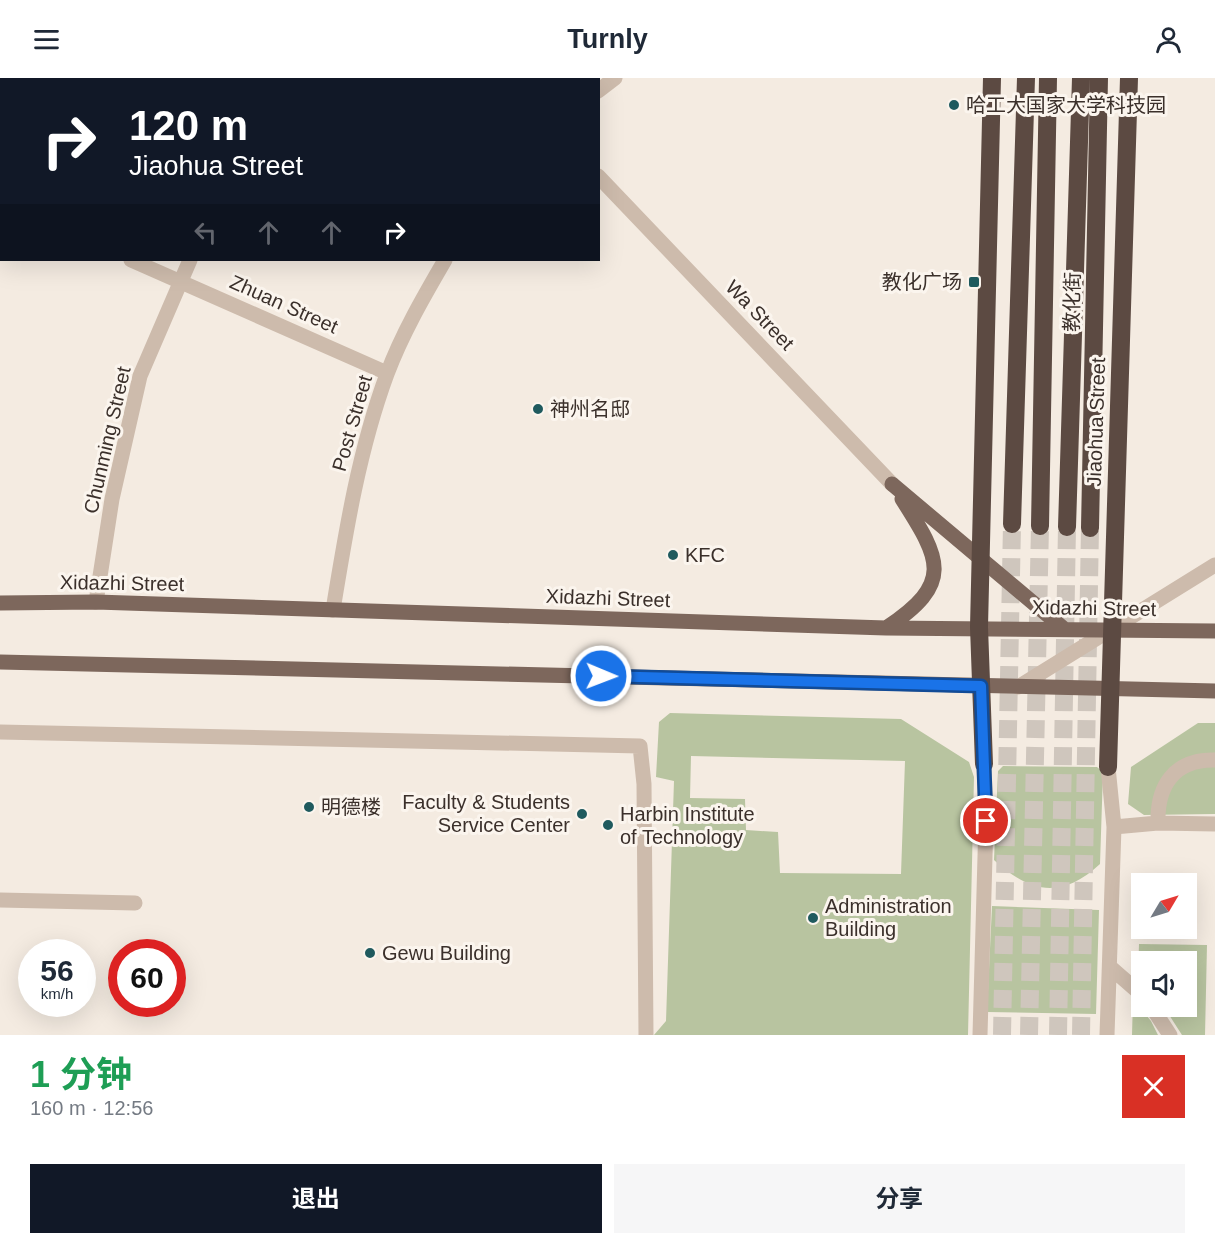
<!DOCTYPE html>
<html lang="zh">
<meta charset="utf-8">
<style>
:root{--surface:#fff;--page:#f6f6f7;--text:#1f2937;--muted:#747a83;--accent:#111827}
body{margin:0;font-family:Helvetica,"Noto Sans SC",sans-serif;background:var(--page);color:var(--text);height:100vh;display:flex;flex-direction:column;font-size:22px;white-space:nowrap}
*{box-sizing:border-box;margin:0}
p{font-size:20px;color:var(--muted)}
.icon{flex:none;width:33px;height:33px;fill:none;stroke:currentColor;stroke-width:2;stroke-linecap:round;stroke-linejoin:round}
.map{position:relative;height:957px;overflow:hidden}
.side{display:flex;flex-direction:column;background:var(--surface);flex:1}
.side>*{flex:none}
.hud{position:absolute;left:0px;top:0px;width:600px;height:183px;box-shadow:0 6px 24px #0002;background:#111827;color:#fff;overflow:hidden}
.needle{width:39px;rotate:52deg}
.controls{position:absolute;left:1131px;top:795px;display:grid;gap:12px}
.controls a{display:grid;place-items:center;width:66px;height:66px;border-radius:0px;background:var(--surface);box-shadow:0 6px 24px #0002;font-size:30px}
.speed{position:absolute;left:18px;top:861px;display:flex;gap:12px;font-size:30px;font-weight:700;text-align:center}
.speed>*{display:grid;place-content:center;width:78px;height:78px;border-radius:50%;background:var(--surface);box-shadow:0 6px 24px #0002;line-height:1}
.speed small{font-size:15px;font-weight:400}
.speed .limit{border:9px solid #d22;background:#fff;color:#111}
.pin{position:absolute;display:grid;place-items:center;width:51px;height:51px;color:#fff;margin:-26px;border:3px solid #fff;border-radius:50%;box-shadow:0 2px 6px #0007}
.me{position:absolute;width:66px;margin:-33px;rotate:91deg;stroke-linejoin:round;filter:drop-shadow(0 0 4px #0008)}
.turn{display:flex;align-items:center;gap:21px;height:126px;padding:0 30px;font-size:27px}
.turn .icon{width:78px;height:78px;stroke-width:2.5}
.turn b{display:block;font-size:42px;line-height:51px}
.lanes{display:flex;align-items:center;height:57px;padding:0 30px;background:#0003;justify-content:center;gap:30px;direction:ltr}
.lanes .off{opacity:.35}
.round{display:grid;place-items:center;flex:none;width:63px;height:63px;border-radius:0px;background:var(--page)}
.summary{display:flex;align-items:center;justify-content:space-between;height:102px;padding:0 30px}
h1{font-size:36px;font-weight:700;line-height:45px;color:#1e9e55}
.button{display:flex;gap:12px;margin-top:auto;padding:12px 30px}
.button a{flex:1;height:69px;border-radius:0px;background:var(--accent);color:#fff;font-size:24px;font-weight:700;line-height:69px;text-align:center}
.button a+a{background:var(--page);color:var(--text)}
header{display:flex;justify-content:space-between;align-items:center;height:78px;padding:0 30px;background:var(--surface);font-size:27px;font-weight:700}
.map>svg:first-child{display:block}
</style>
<header><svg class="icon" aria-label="menu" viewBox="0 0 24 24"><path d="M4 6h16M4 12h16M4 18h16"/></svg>Turnly<svg class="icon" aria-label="person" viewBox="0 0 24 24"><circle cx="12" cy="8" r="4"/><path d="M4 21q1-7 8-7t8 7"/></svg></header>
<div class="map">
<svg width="1215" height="957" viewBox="0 0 1215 957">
<rect width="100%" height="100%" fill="#f4ebe1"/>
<path fill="#b8c4a0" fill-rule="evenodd" d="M670,635L901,641L969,684L974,699L968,957H654L666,943L674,703L656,699L659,644ZM691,678L905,683L901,796L780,795L778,754L746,752L745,721L690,720Z
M1198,645H1215V736L1144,737L1128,726L1131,689Z
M1003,688L1097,689L1103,694L1100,786C1062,821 1031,816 994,782L998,693Z
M992,828L1099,832L1096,936L987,934Z
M1139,866L1207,867L1205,957H1182L1164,929L1186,928V884H1142L1141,902L1138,899Z
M1133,921L1151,943L1158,957H1132Z"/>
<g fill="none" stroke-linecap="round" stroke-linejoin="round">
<path stroke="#cfc6bd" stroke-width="18" stroke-dasharray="18 9" stroke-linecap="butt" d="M1002,957L1012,446
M1029,957L1040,448
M1058,957L1067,449
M1081,957L1090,450"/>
<path stroke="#cdbbac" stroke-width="15" d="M503,0L504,2
M296,2L297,0
M0,9L2,7
M598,13L615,0
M598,98L892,406
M0,124H2
M131,182L387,295
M96,524L112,421L140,298L190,182
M333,532C346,452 359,372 387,296C402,256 424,218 445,182
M1018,609L1215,487
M0,654L640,668L644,706L646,957
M1158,745C1157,708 1174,681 1215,682
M1114,749L1158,745L1215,746
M0,822L135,825
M1110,889L1142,917
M1151,928L1170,957
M980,957L986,743L984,686
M1107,957L1114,749L1108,689"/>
<path stroke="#7d675c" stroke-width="15" d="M892,406L1063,550
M0,525L96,524L886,550L1215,553
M886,550C954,505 941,482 902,421
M0,584L1215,613"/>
<path stroke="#5c4a42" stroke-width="18" d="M1012,446L1026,0
M1040,448L1048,0
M1067,449L1081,0
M1090,450L1099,0
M984,686L979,549L992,0
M1108,689L1129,0"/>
</g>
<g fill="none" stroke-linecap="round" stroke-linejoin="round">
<g stroke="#114b97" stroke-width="15">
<path id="route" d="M601,598L981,608L986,743"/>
</g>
<use href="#route" stroke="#1a73e8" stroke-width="10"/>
</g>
<g fill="#1f5a5e" stroke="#fbf5ee" stroke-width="2">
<circle cx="954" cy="27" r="6"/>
<rect x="968" y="198" width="12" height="12" rx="3"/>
<circle cx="538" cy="331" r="6"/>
<circle cx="673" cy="477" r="6"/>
<circle cx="309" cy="729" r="6"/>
<circle cx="582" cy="736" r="6"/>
<circle cx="608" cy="747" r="6"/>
<circle cx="813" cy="840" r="6"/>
<circle cx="370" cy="875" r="6"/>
</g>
<g text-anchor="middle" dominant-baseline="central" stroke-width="6" stroke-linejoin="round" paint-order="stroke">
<g font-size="20" fill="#3b302b" stroke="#fbf5ee" text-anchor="start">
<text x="966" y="27">哈工大国家大学科技园</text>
<text x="962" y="204" text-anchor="end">教化广场</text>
<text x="550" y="331">神州名邸</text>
<text x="685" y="477">KFC</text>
<text x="570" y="724" text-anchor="end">Faculty &amp; Students<tspan x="570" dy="23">Service Center</tspan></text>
<text x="321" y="729">明德楼</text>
<text x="620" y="736">Harbin Institute<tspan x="620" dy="23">of Technology</tspan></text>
<text x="825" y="828">Administration<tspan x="825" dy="23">Building</tspan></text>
<text x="382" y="875">Gewu Building</text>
</g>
<g font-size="20" fill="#3b302b" stroke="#fbf5ee">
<text transform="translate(1072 224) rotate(-89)">教化街</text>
<text transform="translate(284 226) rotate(24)">Zhuan Street</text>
<text transform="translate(760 237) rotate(46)">Wa Street</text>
<text transform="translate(1096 344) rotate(-88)">Jiaohua Street</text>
<text transform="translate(352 345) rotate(-74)">Post Street</text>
<text transform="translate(107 362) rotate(-77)">Chunming Street</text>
<text transform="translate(122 505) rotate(1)">Xidazhi Street</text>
<text transform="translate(608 520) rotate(2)">Xidazhi Street</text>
<text transform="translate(1094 530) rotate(1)">Xidazhi Street</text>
</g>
</g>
</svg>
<div class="controls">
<a><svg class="needle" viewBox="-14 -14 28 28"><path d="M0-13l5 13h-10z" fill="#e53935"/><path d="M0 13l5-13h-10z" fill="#747a83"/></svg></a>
<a><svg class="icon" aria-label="sound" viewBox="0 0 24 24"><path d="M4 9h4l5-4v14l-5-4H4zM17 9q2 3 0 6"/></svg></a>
</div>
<div class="speed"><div>56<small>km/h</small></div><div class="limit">60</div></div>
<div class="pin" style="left:986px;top:743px;background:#d93025"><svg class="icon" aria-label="arrive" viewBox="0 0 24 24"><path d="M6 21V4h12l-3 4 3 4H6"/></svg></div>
<svg class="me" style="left:601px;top:598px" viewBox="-20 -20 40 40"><circle r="17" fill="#1a73e8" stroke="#fff" stroke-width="3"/><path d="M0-11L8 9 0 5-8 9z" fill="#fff"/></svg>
<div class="hud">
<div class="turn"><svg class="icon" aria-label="right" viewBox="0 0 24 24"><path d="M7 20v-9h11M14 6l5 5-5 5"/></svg><div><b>120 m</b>Jiaohua Street</div></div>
<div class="lanes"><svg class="icon off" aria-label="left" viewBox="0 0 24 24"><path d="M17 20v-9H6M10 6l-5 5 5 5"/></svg><svg class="icon off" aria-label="ahead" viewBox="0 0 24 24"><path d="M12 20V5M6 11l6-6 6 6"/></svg><svg class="icon off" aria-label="ahead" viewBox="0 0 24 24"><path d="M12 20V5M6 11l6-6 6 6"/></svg><svg class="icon" aria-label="right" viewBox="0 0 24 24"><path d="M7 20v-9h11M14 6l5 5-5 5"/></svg></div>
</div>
</div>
<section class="side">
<div class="summary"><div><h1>1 分钟</h1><p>160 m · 12:56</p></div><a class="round" style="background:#d93025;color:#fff"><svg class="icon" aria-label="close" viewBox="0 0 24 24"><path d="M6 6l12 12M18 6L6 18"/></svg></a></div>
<div class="button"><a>退出</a><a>分享</a></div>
</section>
